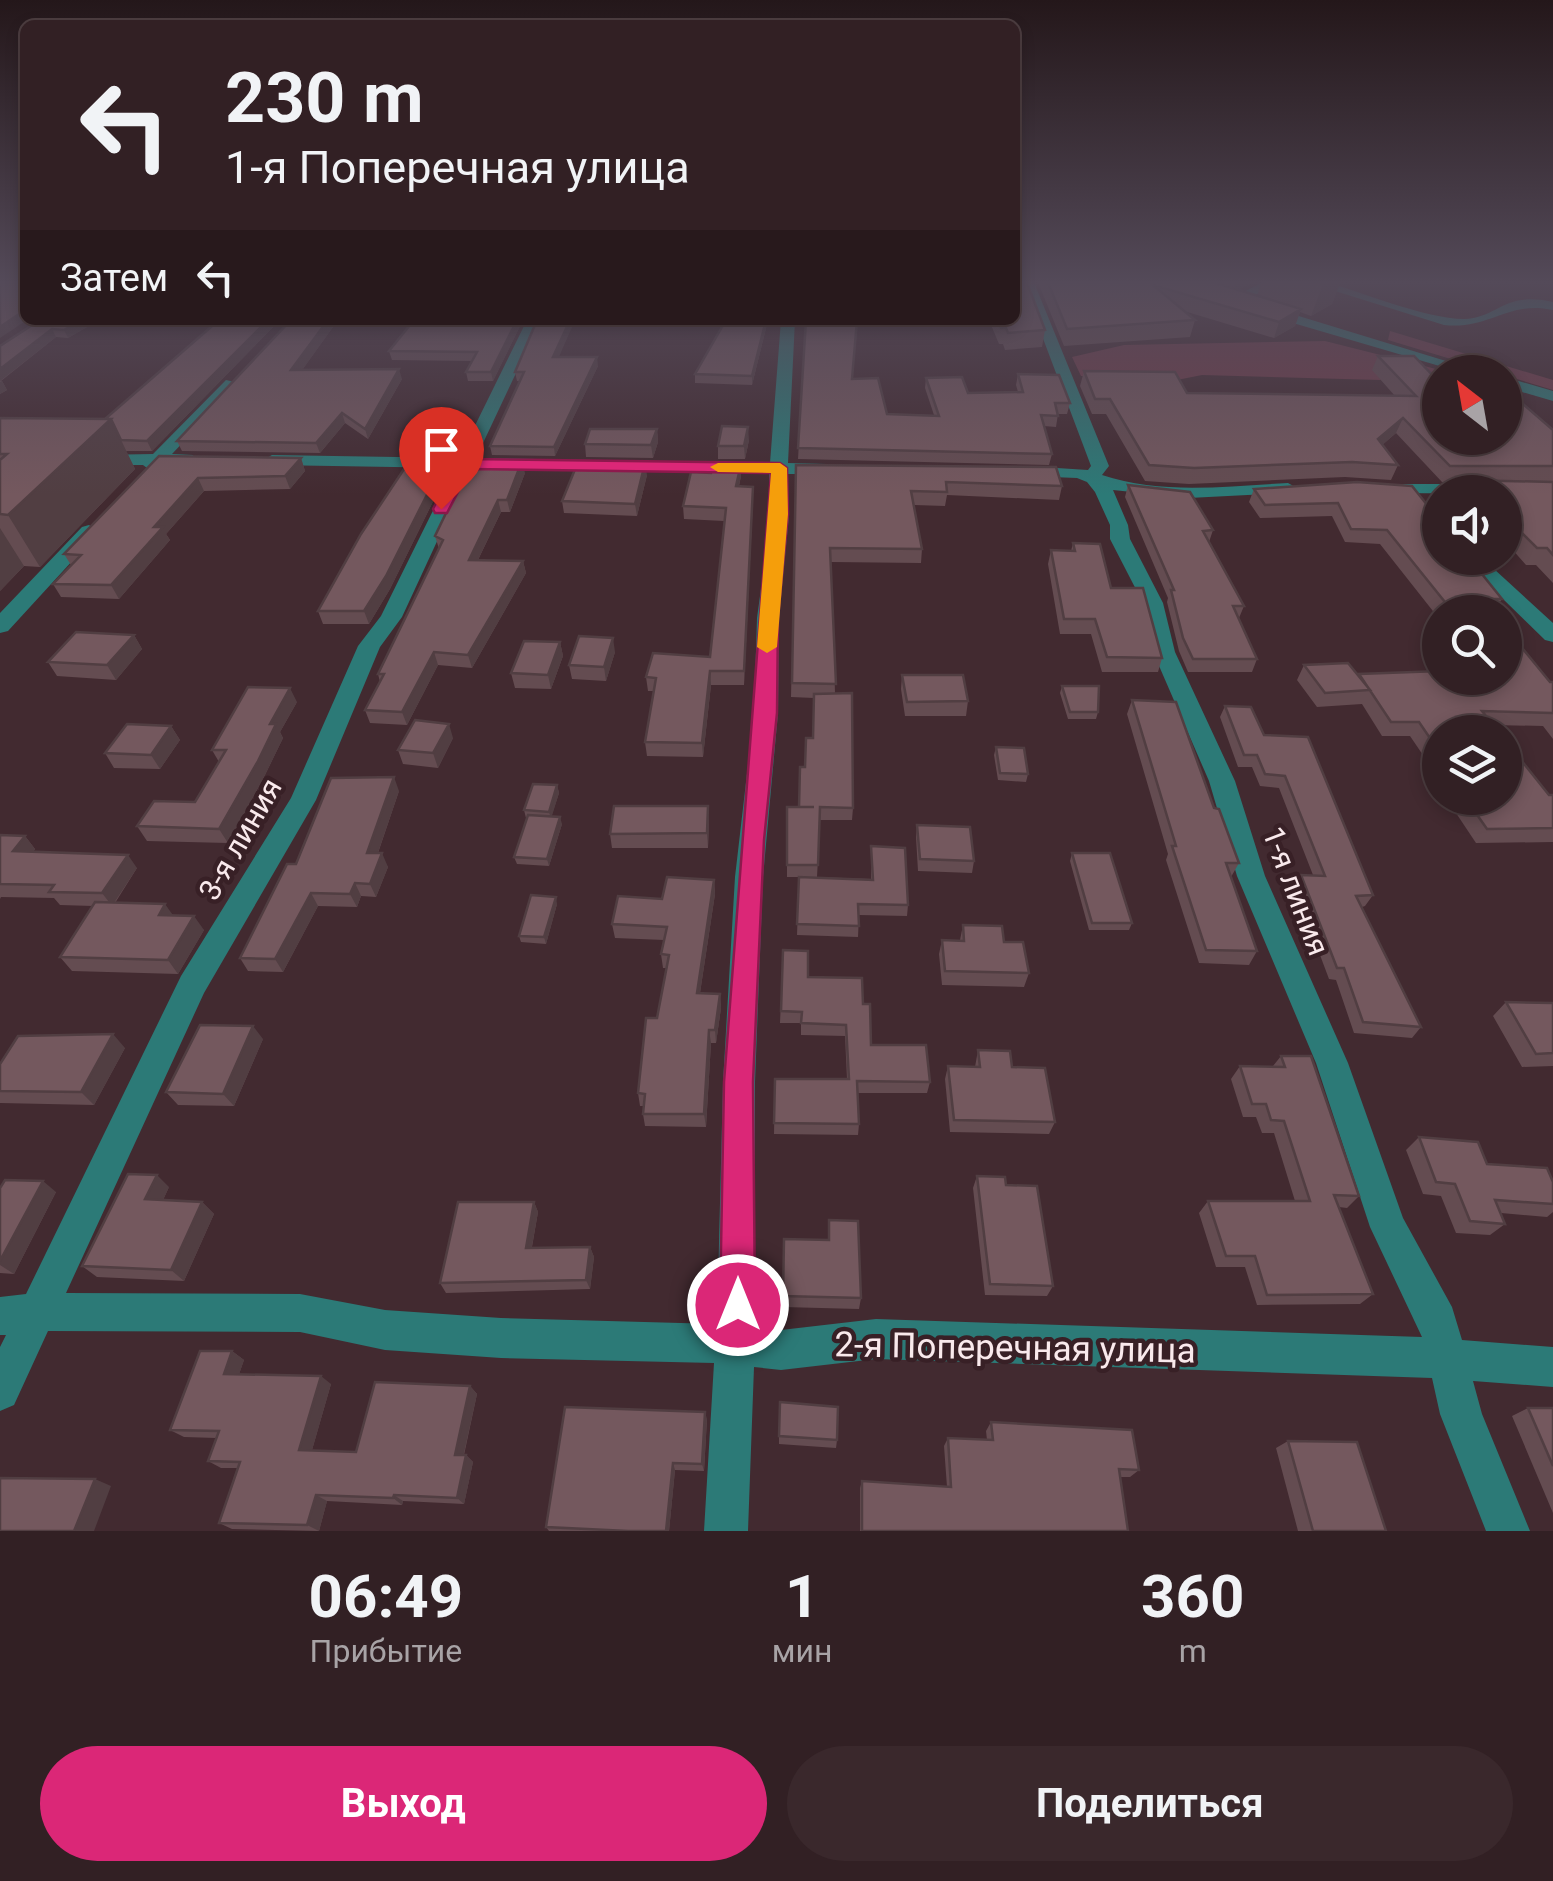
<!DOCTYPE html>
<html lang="ru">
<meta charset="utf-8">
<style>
:root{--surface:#322024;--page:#3a282c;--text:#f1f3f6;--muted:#a8a3a6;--line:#4d3e41;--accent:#db2777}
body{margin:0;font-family:Roboto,sans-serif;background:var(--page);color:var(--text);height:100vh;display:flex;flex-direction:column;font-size:38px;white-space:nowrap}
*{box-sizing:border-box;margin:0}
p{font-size:32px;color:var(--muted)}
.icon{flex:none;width:55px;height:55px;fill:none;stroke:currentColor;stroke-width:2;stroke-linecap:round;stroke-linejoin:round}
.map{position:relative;height:1531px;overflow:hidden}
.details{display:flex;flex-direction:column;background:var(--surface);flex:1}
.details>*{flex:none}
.guide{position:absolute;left:20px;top:20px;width:1000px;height:305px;border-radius:15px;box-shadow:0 5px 15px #0003,0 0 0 2px var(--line);background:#322024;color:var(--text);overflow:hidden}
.needle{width:65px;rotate:329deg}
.tools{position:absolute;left:1422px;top:355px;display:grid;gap:20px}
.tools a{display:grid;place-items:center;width:100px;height:100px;border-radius:50%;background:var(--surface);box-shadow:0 5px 15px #0003,0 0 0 2px var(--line);font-size:50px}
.pin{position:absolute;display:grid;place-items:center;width:85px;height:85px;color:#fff;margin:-102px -42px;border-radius:50% 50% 50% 0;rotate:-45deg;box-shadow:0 0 10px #0007}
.pin .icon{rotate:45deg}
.me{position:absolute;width:110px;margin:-55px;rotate:0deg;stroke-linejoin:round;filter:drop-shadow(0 0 8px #0008)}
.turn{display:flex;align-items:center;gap:35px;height:210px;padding:0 40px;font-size:45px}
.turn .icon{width:130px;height:130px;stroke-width:2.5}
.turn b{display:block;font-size:70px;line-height:85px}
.then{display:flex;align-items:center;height:95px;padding:0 40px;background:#0003;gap:20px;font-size:38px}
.eta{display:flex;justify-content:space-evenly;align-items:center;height:170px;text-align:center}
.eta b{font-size:60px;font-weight:700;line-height:70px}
.button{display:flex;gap:20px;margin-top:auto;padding:20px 40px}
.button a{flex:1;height:115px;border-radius:60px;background:var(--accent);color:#fff;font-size:40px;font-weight:700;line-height:115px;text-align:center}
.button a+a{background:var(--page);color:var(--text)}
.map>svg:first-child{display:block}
</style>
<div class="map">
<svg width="1553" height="1531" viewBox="0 0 1553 1531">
<rect width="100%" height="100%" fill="#422a30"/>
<path fill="#713c49" d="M1390,331L1553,380V390L1388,340Z
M1325,341L1448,372H1440V384L1374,370L1381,380L1202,375L1172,381L1081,376L1072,357L1124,345Z"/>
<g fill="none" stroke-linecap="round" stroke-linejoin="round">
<path fill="#2c7a77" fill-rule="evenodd" d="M1021,280H1033L1109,466L1102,475C1161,495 1227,486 1288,483L1297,488L1288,493L1189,498L1113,490L1128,525L1130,539L1163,603L1175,652L1235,781L1265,876L1348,1063L1403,1218L1452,1307L1462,1340L1553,1347V1387L1473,1381L1482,1414L1530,1531H1486L1440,1414L1432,1378L876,1359L781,1370L754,1367L748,1531H704L714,1363L501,1358L385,1350L300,1332L48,1331L14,1405L0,1411V1347L6,1335H0V1297L26,1294L181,976L291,798L358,646L381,616L454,468L272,465L263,460L272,455L459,458L527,320H541L476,458L770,463L781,320H795L788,463L826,464L835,469L826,474H787L789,515L779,618L778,713L763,877L755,1082V1328L781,1330L876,1319L1422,1337L1370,1227L1316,1063L1237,876L1209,781L1153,652L1143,603L1110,539V525L1095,492L1087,482L1077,478L1026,476L1017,471L1026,466L1088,470L1091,466ZM471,468L769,473L771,515L757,618L754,713L735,877L723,1082L717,1324L501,1318L385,1310L300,1294L66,1293L204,993L316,800L380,647L402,617Z
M1267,280H1284L1238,304L1226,301Z
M1300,280H1320C1359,291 1426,319 1464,319C1499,318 1502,291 1553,302V310C1507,300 1490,330 1444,325Z
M1259,307H1269L1482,372H1460L1259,313Z
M1505,377L1553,391V401L1505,387Z
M226,380L239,383L172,454L193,455V463L162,464L151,471L143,465H97L88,460L97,455L153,454Z
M1383,484H1553V494L1377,493V485Z
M89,525L99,531L96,535L8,631L0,633V613L82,527Z
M1461,558H1482L1553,623V642L1545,640Z"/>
</g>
<path fill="#644c51" d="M1037,280H1258L1237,290L1257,296L1262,280H1341L1332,304L1311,316L1300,312L1295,326L1274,338L1184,311L1195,320L1190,337L1064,346Z
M40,320H99L68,338L56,337L1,381H2L7,390L0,394V346Z
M219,320H280L152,451H126L135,469L40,567L24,566L0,591V418L105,419Z
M338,320L302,370L402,379L368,439L345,423L320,453L182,451L177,441Z
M414,320H523L493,381H468L466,372L472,361L392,360L389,351Z
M537,320H575L558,357L598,366L555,456L492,455L490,446L520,381H517L515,372Z
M677,320H768L752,385L695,383V374L721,327H678Z
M806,320L852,379L887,414L934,415L925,388L926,378L968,393L1018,392L1016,385L1018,374L1070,403L1067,414H1058L1056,427L1044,426L1052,454L1049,465L798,459Z
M989,320H1015L1045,330L1042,347L1005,350L1003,344H999Z
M1378,356H1414L1440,438L1553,430V583L1536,565H1526L1511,548H1505V492H1456L1462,482H1442L1396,433L1382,445L1398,465L1391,480L1345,477L1189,484L1145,481L1106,414H1092L1080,386L1084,371L1187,393L1395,396L1372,370Z
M657,429L658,442L653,458L586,457L585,444Z
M749,440L745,459H718V446Z
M159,456L301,458L305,471L290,489L204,491L166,534L170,540L119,599L61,597L53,584L71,565L64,554Z
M741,464V476L739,486L753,500L744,685H711L703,757L647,756L645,742L654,691H648L646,677L710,657L724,521L684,519L683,506L711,473Z
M796,465L1062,486L1059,500L947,495L945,506L914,505L922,549L921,563L831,562L835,693L853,808L852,820H820L817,877L871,879V846L908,905L907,916L859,915L858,937L797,935L799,877H787V807H799L805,767L813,738L814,698L791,697Z
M447,473L390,589L369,624H323L318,611Z
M525,473L510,512H501L478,560L523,561L526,573L472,668L438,665L407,725L370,723L365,710L380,682L378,674L439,549L435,536Z
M647,475L637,516L564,513L562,501Z
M1357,482L1502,599L1493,612H1440V620L1380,544L1345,542L1332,516L1260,518L1249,502L1254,489Z
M1128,485L1213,530L1209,542L1244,606L1239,618L1257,659L1252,672H1188L1179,651L1167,602L1168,598L1125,497Z
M1073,543L1111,588L1162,658L1158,672H1102L1091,634H1060L1048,564L1051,550L1071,551Z
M134,635L142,649L116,680L57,676L48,662Z
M560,642L563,656L551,689L515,688L511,673Z
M1440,643V678L1553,682V739L1543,726L1493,725L1440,732V762L1427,761L1410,736H1382L1362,704L1317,707L1297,680L1304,665L1358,676L1440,671L1438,647Z
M615,652L606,681L572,679L569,665Z
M902,675L968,701L966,716H905L901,689Z
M1062,686L1098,712L1096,719H1068L1060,693Z
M1132,700L1214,808L1239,863L1231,877L1257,951L1249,965L1199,963L1166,860L1168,854L1127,714Z
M297,702L280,732L283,738L265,775L228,843L147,841L137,826L195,802L219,762L212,750Z
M1225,706L1264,735L1373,895L1365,906L1362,907L1421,1027L1412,1038L1354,1033L1336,980L1329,979L1294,886L1301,875H1313L1279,788L1260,786L1252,767H1238L1220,717Z
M171,726L180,740L160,769L114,768L105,753Z
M453,738L438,768L403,764L398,750Z
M996,747L1028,774L1026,782L998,780L994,755Z
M557,785L559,793L551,817L562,824L549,866L517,864L514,857L527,818H526L524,810Z
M399,791L378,853L388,867L376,897L361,896L357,907L318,906L283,972L248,971L240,958L296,864Z
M1553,795V842L1476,843L1456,813L1467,799L1465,798Z
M709,820L708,848H612L610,834Z
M917,825L974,861L972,873L918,871L916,837Z
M0,835L25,836L35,849L33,852L137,868L115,903L173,915L204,930L178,974L72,971L60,957L93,906L60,905L54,898L1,897L0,899Z
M1072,853L1132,923L1129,930H1089L1070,861Z
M714,880L715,894L700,993L720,994L721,1008L716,1043H711L706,1127L645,1126L643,1114L644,1106H640L638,1093L657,1018L667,968H663L661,954L664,940L615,938L612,924L662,899Z
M557,904L546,944L521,942L519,936Z
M963,925L1029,973L1024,987L942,985L939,954L942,940H960Z
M783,950L808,977L863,1004L871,1045L930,1082L927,1093H857L859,1124L858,1135L774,1134L775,1079H847L845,1036L801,1035V1023H780Z
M1506,1002L1553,1003V1066L1522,1067L1493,1016Z
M263,1039L234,1106L178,1105L166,1092Z
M125,1048L94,1105L0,1103V1064Z
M978,1050L1012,1067L1055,1122L1049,1134L950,1132L945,1079L948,1066L975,1067Z
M1281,1056L1359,1196L1347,1208L1339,1207L1373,1294L1360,1304L1257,1305L1245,1267H1216L1199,1213L1208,1201H1295L1274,1133H1262L1256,1117H1243L1231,1079L1240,1066H1273Z
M1419,1137L1487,1164L1553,1182V1212L1547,1217L1501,1213L1505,1224L1490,1235L1456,1233L1441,1196L1423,1194L1406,1150Z
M977,1176L1006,1185L1053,1286L1047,1296L985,1295L973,1188Z
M169,1187L163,1200L202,1202L214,1214L184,1281L97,1277L82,1266Z
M0,1188L56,1192L14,1274L0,1273Z
M534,1202L538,1212L532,1247H590L594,1257L590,1289L446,1293L440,1283Z
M829,1220L861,1298L859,1309L783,1307L784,1239L828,1240Z
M232,1351L244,1360L239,1374L331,1384L312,1450L356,1452L470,1386L477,1394L464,1455H466L473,1462L464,1504L403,1501L402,1505L327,1501L319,1531L232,1529L219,1523L237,1468H221L208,1461L216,1438L184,1437L170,1430Z
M1528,1408H1553V1513L1512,1416Z
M707,1419L704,1471L675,1470L669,1531H549L546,1527Z
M991,1422L1139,1470L1130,1477H1120L1128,1531H860V1488L862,1481L947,1487L944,1446L948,1438L987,1440L986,1431Z
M779,1436L837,1440L836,1448L779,1444Z
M1288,1441L1386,1531H1298L1276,1448Z"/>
<path fill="#513e42" d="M1236,280H1258L1233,292Z
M1330,280H1341L1332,304L1311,316L1323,284Z
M1301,309L1295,326L1274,338L1279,322Z
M25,310V320H27L0,338V327Z
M81,320H99L68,338L64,330Z
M268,320H280L152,451L147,441Z
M328,320H338L295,380L291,370Z
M517,320H523L493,381L491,372Z
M570,320H575L555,366L553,357Z
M766,320H768L752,385V376Z
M52,329L56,337L0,381V369Z
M597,357L598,366L555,456L554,447Z
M399,369L402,379L368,439L365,429Z
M2,381L7,390L0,394V382Z
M342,413L345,423L320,453L316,443Z
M1403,418L1396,433L1371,455L1378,439Z
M111,419L135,469L40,567L8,515Z
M748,427L749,440L745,459L744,446Z
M657,429L658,442L653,458L651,445Z
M301,458L305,471L290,489L285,476Z
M444,461L447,473L390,589L369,624L364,611Z
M522,461L525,473L510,512L507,500Z
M645,463L647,475L637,516L635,504Z
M741,464V476L736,499V486Z
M198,478L204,491L166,534L170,540L119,599L111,585L154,527Z
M753,487V500L744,685V671Z
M498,500L501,512L472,572L469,560Z
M0,528L24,566L0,591Z
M523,561L526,573L472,668L468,655Z
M134,635L142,649L116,680L107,665Z
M613,638L615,652L606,681L604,667Z
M560,642L563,656L551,689L548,675Z
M434,652L438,665L407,725L402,712Z
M710,671L711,685L703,757L702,743Z
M290,688L297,702L280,732L283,738L265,775L228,843L219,829L270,724Z
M449,724L453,738L438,768L433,753Z
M171,726L180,740L160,769L151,755Z
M394,777L399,791L373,867L367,853Z
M557,785L559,793L551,819L549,812Z
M708,806L709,820L708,848L707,833Z
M560,817L562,824L549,866L547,859Z
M25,836L35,849L24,864L13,851Z
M382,853L388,867L376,897L370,884Z
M128,855L137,868L112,906L102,893Z
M714,880L715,894L698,1006L697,993Z
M355,883L361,896L357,907L350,894Z
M311,893L318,906L283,972L275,959Z
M556,897L557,904L546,944L544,937Z
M165,904L175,918L159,915Z
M194,916L204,930L178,974L168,960Z
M720,994L721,1008L716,1043L715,1030Z
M253,1026L263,1039L234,1106L223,1094Z
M709,1030L711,1043L706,1127L704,1114Z
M113,1034L125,1048L94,1105L81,1092Z
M157,1175L169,1187L158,1211L145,1199Z
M43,1181L56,1192L14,1274L0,1265V1261Z
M202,1202L214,1214L184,1281L171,1270Z
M534,1202L538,1212L530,1257L526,1248Z
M590,1247L594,1257L590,1289L586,1280Z
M232,1351L244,1360L236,1383L224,1374Z
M321,1376L331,1384L310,1457L299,1450Z
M470,1386L477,1394L462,1462L455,1455Z
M705,1412L707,1419L704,1471L702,1464Z
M466,1455L473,1462L464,1504L457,1498Z
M673,1463L675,1470L669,1531H666Z
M95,1479L111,1486L94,1531H74Z
M316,1495L327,1501L319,1531L307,1525Z
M394,1495L403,1501L402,1505L393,1498Z"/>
<path fill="#74585e" stroke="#513e42" stroke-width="2.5" d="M0,280H25V310L0,327Z
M1015,280H1026L1045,330L1008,333L1006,328H1001L998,320H1015Z
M1047,280H1206L1301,309L1279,322L1153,285L1195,320L1067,329Z
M1308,280H1330L1323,284Z
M40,320H81L64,330L52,329L0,369V346Z
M219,320H268L147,441L121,440L111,419H105Z
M291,320H328L291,370L399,369L365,429L342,413L316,443L177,441Z
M414,320H517L491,372H466L477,352L389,351Z
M537,320H570L553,357H597L554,447L490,446L524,372H515Z
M726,320H766L752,376L695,374Z
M806,320H857L852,379L878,378L887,414L939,416L926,378L962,377L968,393L1023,392L1018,374L1059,375L1070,403H1055L1058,416L1041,415L1052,454L798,448Z
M1378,356H1414L1440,383V438H1505V397H1515L1553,430V466H1450L1403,418L1378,439L1398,465L1352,462L1194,468L1149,465L1110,399H1095L1084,371L1175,372L1187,393L1416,396Z
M0,418L111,419L8,515L0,514V460L7,454H0Z
M722,426L748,427L744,446H718Z
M590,429H657L651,445L585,444Z
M159,456L301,458L285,476L198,478L154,527H163L111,585L53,584L81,555L64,554Z
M410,460L444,461L386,576L364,611H318L361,534Z
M471,461H522L507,500H498L469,560L523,561L468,655L434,652L402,712L365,710L384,674H378L443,540L435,536Z
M578,462L645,463L635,504L562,501Z
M713,463L741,464L736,486L753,487L744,671H710L702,743L645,742L656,678L646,677L653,653L710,657L726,508L683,506L691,472L711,473Z
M796,465L1056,467L1062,486L946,482L947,492L911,491L922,549L830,548L836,684L792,683Z
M1463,480L1553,482V555L1547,548H1537L1521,532H1513L1505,524V492H1475Z
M1357,482L1412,486L1440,521V558H1469L1502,599H1482L1493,612H1453L1387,530L1351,529L1338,503L1265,505L1254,489Z
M1128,485L1190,492L1213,530L1203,531L1244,606H1233L1257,659H1193L1183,638L1171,590H1174Z
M1073,543L1100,544L1111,588H1143L1162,658L1107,657L1095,619H1064L1051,550L1075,551Z
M1505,627L1550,682H1553V713L1482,711L1499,732H1440V747H1436L1419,722H1391L1359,674L1440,671V678H1505Z
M76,632L134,635L107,665L48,662Z
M579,636L613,638L604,667L569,665Z
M524,641L560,642L548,675L511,673Z
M1348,663L1370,690L1325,693L1304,665Z
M902,675H963L968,701L907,702Z
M1062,686H1099L1098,712H1070Z
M248,687L290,688L270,724H276L258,761L219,829L137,826L154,801L195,802L226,750H212Z
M852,693L853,808L820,807L818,865H787V807H814H799L800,767H805L806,738H813L814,694Z
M1132,700L1176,702L1214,808L1219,809L1239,863H1226L1257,951L1206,950L1172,846H1176Z
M1225,706L1251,707L1264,735L1308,737L1373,895L1356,896L1421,1027L1363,1022L1344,968H1337L1301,875L1325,876L1285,776L1265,774L1257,755H1244Z
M415,720L449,724L433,753L398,750Z
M127,724L171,726L151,755L105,753Z
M1505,740L1549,795H1553V828L1487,829L1466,799L1505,798Z
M996,747L1024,748L1028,774L1000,773Z
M394,777L367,853H382L370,884L355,883L350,894L311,893L275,959L240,958L287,864H296L331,778Z
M533,784L557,785L549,812L524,810Z
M614,806H708L707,833L610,834Z
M528,815L560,817L547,859L514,857Z
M917,825L970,827L974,861L920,859Z
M0,835L25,836L13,851L128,855L102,893L49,892L54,885L0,884Z
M871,846L905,848L908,905L858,904L859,926L797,924L799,877L873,880Z
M1072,853H1110L1132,923H1092Z
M667,877L714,880L697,993L720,994L715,1030H709L704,1114H643L645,1094L638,1093L646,1018H657L669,955L661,954L667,927L612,924L618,896L662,899Z
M531,895L556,897L544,937L519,936Z
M95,902L165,904L159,915L194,916L168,960L60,957Z
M963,925L1002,926L1004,942H1023L1029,973L945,971L942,940L964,941Z
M783,950L808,951V977L862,978L863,1004H870L871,1045H926L930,1082L857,1081L859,1124L774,1123L775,1079H849L846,1025L801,1023L802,1012L781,1011Z
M1506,1002L1553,1003V1053L1536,1054Z
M200,1025L253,1026L223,1094L166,1092Z
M113,1034L81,1092L0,1091V1064L18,1036Z
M978,1050L1010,1051L1012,1067L1045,1068L1055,1122L954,1120L948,1066L980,1067Z
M1281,1056H1311L1359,1196L1334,1195L1373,1294L1267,1295L1255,1256H1226L1208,1201H1310L1284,1121L1271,1120L1266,1104H1252L1240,1066L1285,1067Z
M1419,1137L1478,1142L1487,1164L1547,1168L1553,1182V1204L1495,1200L1505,1224L1470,1221L1455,1184L1436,1182Z
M128,1174L157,1175L145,1199L202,1202L171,1270L82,1266Z
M977,1176L1005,1177L1006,1185L1037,1186L1053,1286L990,1284Z
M5,1180L43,1181L0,1261V1188Z
M458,1202H534L526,1248L590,1247L586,1280L440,1283Z
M829,1220L858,1221L861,1298L783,1296L784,1239L829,1240Z
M200,1351H232L224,1374L321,1376L299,1450L356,1452L375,1382L470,1386L455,1455H466L457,1498L394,1495L393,1498L316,1495L307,1525L219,1523L240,1462L208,1461L219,1431L170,1430Z
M780,1402L838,1407L837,1440L779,1436Z
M565,1407L705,1412L702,1464L673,1463L666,1531H628L546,1527Z
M1528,1408H1553V1466Z
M991,1422L1132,1430L1139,1470L1119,1469L1128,1531H862V1481L951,1487L948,1438L993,1440Z
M1288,1441L1357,1442L1386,1531H1313Z
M0,1478L95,1479L74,1531H0Z"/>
<linearGradient id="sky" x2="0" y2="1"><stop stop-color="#24171a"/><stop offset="0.57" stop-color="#544a59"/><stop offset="1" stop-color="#544a59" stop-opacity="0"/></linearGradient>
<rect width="1553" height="495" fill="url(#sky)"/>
<path fill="#db2777" stroke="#8e194d" stroke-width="2.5" d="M464,459L780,463L787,468L788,514L778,618L777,713L764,840L753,1082L755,1305L750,1317L738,1322L725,1317L720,1305L724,1082L771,473L470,469L447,513H435L433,509L456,464Z"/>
<path fill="#f59e0b" d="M780,463L787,468L788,514L777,647L767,653L757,647L771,473L718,472L710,467L718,463Z"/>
<g text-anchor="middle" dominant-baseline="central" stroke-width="9" stroke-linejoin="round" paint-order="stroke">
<g font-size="30" fill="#f9e9ec" stroke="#382026">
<text transform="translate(240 839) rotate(-60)">3-я линия</text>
<text transform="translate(1296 891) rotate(69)">1-я линия</text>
</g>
<g font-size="35" fill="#f9e9ec" stroke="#382026">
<text transform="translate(1015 1348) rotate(1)">2-я Поперечная улица</text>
</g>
</g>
</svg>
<div class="tools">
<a><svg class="needle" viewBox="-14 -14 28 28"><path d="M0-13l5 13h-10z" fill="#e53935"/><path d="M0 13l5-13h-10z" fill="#a8a3a6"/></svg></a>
<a><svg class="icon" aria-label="sound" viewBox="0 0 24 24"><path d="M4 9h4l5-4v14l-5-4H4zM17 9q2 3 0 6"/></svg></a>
<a><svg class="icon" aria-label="search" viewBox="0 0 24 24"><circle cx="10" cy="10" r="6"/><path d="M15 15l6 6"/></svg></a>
<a><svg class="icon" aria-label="layers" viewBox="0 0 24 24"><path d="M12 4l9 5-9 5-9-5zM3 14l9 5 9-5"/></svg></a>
</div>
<div class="pin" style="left:441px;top:509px;background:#d93025"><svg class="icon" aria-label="arrive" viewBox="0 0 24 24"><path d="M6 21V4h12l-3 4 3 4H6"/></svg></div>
<svg class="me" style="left:738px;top:1305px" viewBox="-20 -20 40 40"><circle r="17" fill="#db2777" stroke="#fff" stroke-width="3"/><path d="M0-11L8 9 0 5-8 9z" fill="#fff"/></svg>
<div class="guide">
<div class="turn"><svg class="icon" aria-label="left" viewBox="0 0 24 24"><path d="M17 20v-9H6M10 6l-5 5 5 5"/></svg><div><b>230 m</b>1-я Поперечная улица</div></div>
<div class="then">Затем<svg class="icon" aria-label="left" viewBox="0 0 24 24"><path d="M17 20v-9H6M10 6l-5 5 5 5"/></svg></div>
</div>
</div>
<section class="details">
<div class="eta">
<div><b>06:49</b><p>Прибытие</p></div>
<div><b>1</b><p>мин</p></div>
<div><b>360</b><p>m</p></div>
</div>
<div class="button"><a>Выход</a><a>Поделиться</a></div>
</section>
